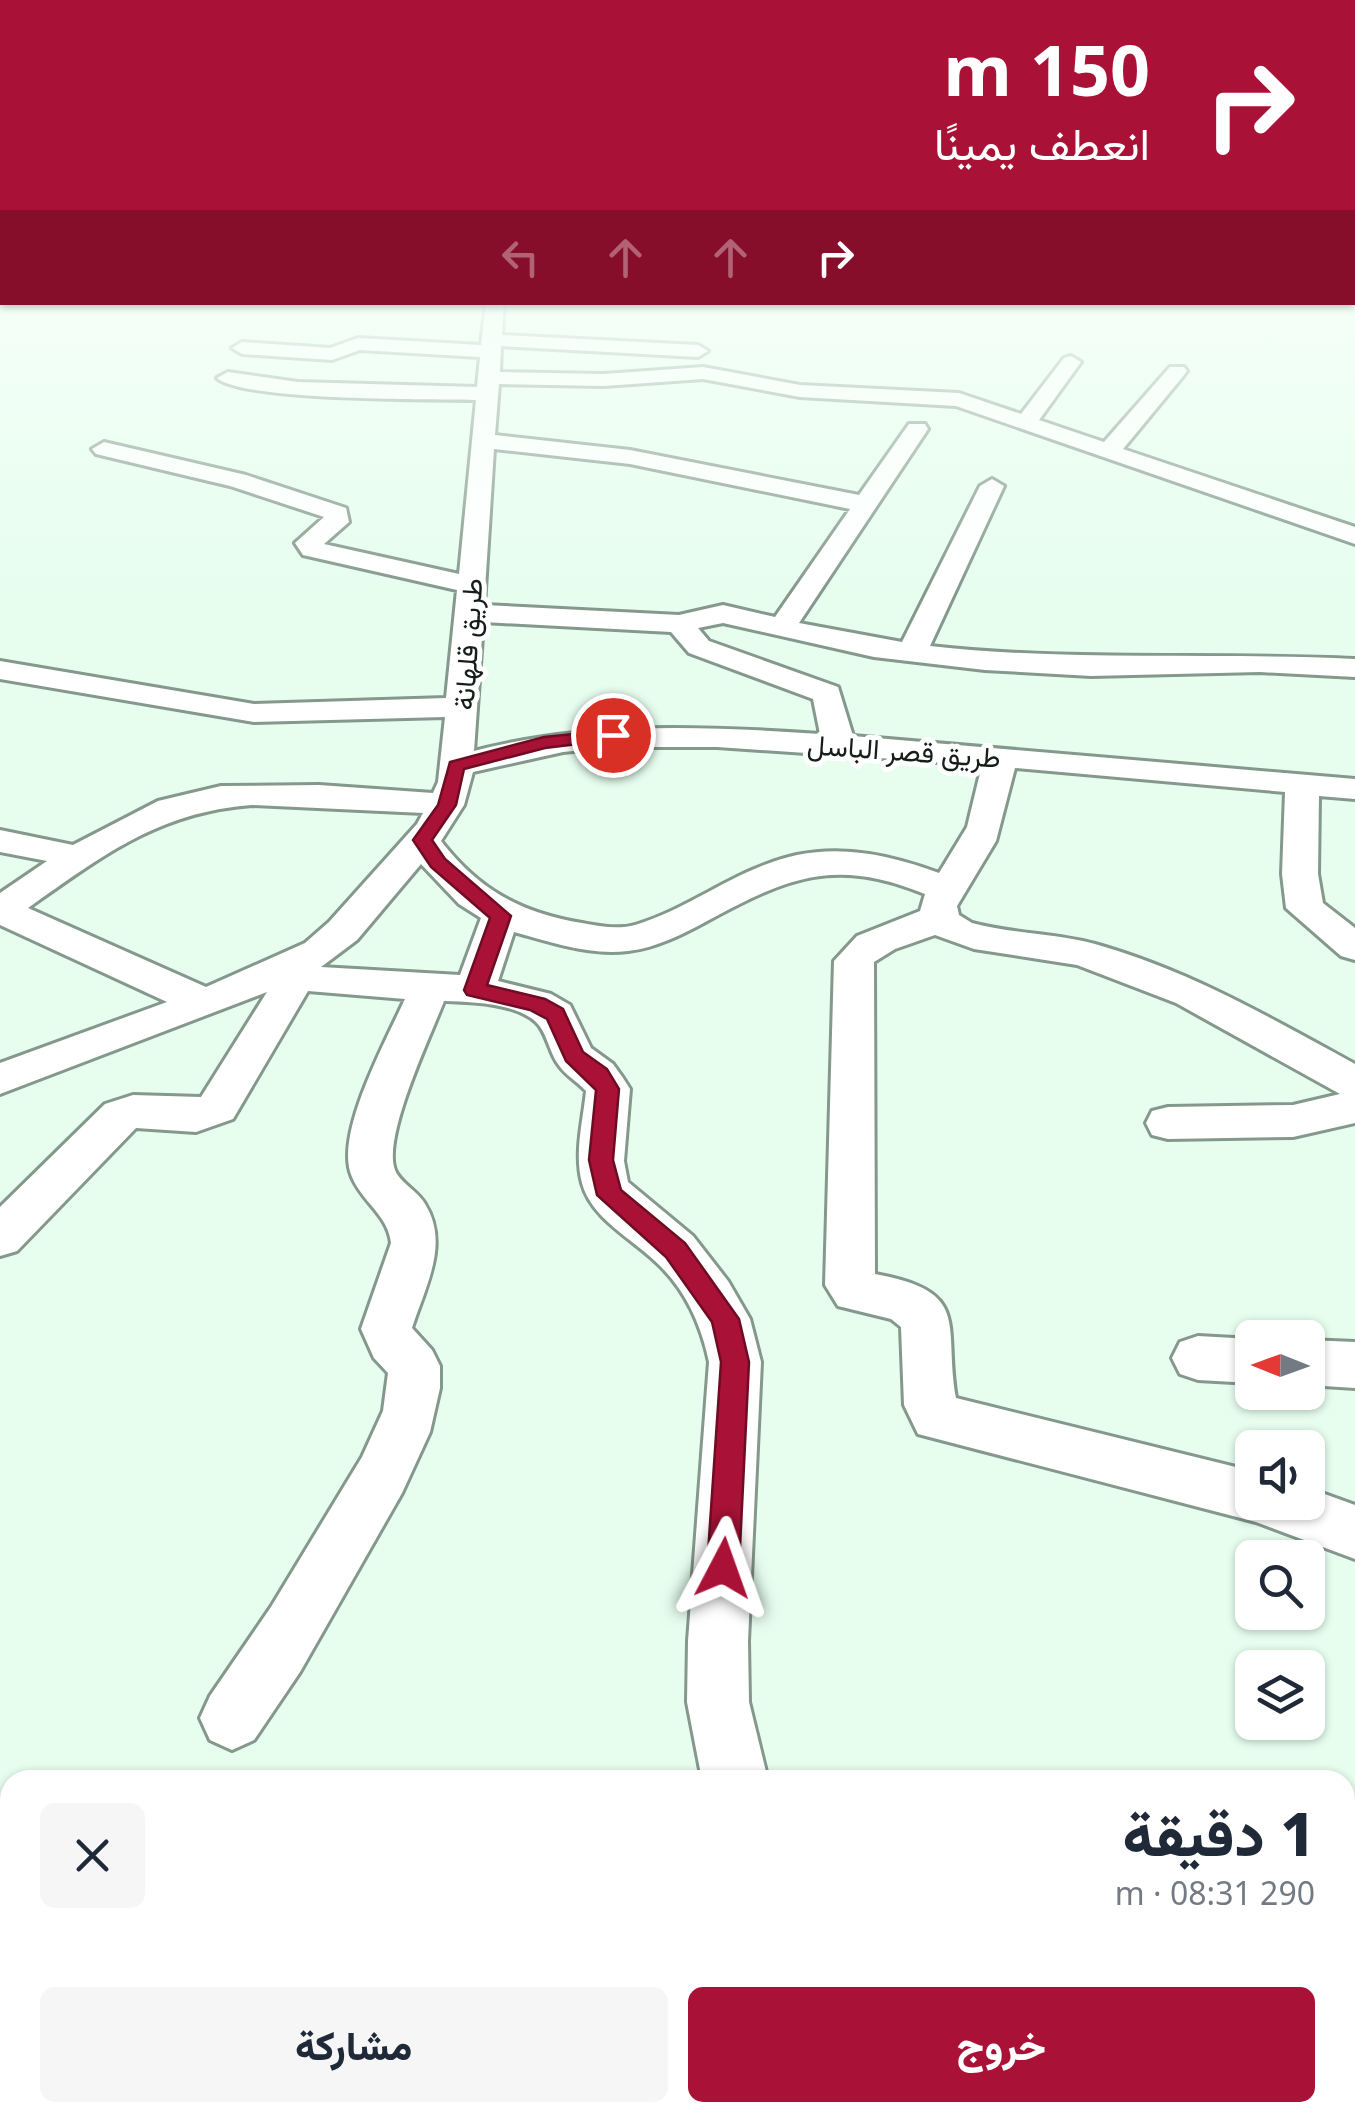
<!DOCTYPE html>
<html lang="ar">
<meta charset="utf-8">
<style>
:root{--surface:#fff;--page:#f6f6f7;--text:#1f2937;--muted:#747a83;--accent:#a91236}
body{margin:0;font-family:"Noto Sans",Vazirmatn,sans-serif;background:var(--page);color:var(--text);direction:rtl;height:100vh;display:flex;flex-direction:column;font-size:38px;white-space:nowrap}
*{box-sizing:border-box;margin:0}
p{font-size:32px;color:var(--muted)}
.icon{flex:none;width:55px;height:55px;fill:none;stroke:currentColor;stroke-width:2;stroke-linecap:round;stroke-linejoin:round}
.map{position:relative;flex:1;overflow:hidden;direction:ltr}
.sheet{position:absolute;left:0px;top:1770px;width:1355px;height:352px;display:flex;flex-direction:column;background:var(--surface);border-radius:30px 30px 0 0;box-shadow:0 2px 8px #0004;direction:rtl}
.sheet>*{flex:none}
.hud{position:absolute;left:0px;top:0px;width:1355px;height:305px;box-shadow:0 2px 8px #0004;direction:rtl;background:#a91236;color:#fff;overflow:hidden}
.needle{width:65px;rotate:271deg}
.tools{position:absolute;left:1235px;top:1320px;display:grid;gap:20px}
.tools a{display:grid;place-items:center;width:90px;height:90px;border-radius:15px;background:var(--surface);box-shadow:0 2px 8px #0004;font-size:50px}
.pin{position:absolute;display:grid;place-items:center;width:85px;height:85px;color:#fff;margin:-42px;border:5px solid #fff;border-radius:50%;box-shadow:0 2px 10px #0007}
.me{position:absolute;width:110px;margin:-55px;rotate:4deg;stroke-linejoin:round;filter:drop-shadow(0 0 8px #0008)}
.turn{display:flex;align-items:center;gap:35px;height:210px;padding:0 40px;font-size:45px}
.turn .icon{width:130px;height:130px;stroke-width:2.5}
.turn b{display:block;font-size:70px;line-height:85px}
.lanes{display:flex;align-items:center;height:95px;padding:0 40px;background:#0003;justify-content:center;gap:50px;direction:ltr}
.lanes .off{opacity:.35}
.round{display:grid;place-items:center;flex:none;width:105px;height:105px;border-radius:15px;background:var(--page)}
.summary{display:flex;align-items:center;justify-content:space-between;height:170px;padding:0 40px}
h1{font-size:60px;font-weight:800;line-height:75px}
.button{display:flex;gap:20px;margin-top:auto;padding:20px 40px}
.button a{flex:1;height:115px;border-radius:15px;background:var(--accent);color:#fff;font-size:40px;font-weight:800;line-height:115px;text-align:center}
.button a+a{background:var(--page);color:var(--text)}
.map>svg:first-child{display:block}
</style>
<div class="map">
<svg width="1355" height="2121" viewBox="0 0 1355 2121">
<rect width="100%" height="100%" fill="#e7feef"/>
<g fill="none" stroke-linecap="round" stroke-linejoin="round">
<g stroke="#84988b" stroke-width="6">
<path id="minor" d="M486,302H504L502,335L698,345L708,351L698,357L501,346L500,372L604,374L703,367L800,385L959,393L1021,414L1064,358L1071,356L1081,362L1039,420L1104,442L1170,367H1184L1187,371L1184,375L1123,449L1355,527V544L956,406L800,397L703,379L604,386L499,384L495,435L630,450L859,495L909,424H925L928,429L799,623L902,642L980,486L992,479L1004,486L930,646C1072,662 1213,652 1355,659V677L1260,672L1091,676L985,670L874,657L723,623L698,628L709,641L838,687L853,736L1355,779V799L1319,796L1318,874L1323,903L1355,928V960L1341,956L1286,908L1282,874L1285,792L1015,768L996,841L957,906L959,915L972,923C1012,934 1054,933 1095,944C1188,970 1271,1018 1355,1064V1123L1293,1137L1168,1139L1152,1135L1146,1123L1152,1111L1168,1107L1293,1105L1340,1094L1176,1003L1077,965L974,949L935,935L895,949L874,962L875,1274C973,1292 943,1324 956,1398L1252,1471V1502H1308V1488L1355,1505V1559L1256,1522L918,1434L904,1405L901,1327L891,1319L838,1306L825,1285L834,961L857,936L920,911L925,894C835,857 788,877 707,921C683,934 656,948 628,951C591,956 550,942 514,932L498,981L551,994L570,1005L591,1048L613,1064L623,1078L630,1089L624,1161L628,1182L693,1236L728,1281L750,1319L761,1362L748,1641L749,1702L768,1780H702L687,1702L688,1641L709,1362C701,1324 685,1288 655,1261C631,1238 591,1218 582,1183C574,1153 583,1121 586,1091C577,1081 566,1076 558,1064C549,1052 547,1032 536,1022C516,1003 471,1002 444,1001C431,1035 382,1137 395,1170C400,1183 418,1191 425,1204C450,1244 425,1287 412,1328L432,1350L440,1366V1388L430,1432L402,1493L300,1672L254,1740L232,1750L210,1740L200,1718L210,1696L271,1607L362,1457L383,1411L388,1373L374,1358L361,1329L391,1243C388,1215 363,1203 352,1177C333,1136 387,1039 405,999L308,991L233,1119L196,1132L136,1128L17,1251L0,1256V1207L105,1104L133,1095L201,1097L267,992L0,1094V1063L167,1002L0,925V893L47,861L0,852V830L73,845L158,801L221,786L319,785L433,793L438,782L445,717L254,722L0,679V661L254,704L446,698L457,590L303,555L295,543L324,517L230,486L96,454L92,449L104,442L246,475L346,508L349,522L324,544L459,574L476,400C432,399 243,401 217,378L228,372L298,382L477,387L480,357L360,350L332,360L242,354L232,348L242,342L330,348L358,338L481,345ZM494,449L630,464L850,509L775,617L723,605L679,615L484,605ZM483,622L671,632L689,653L813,699L820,734C703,726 589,721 474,751ZM615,747H717L982,765L967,827L939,873C893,856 846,845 797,855C737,868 692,908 635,925C618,930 599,926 582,923C521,913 479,890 441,841L464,805L473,772L563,752ZM252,805L423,813L417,824L329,922L305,943L206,987L28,908C102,856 158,812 252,805ZM421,864L459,904L481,918L460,975L321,967L357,940Z
M1198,1336L1252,1339V1383L1198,1380L1180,1374L1172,1358L1180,1342Z
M1308,1340L1355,1342V1388L1308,1385Z
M1345,1925L1355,1929V2004L1345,1999Z
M711,2112H787L788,2121H712Z
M1074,2112H1158L1162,2121H1078Z"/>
</g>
<use href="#minor" fill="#fff" fill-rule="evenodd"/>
</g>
<linearGradient id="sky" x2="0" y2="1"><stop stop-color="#71aed4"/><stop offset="0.5" stop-color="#f4fff8"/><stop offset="1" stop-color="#f4fff8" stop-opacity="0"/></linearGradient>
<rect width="1355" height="592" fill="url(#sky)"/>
<path fill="#a91236" stroke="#6e0c23" stroke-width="2.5" d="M613,730L622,735L619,739L545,748L464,769L456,805L432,840L445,859L511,916L487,985L545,999L563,1009L583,1052L607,1069L619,1089L613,1160L621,1190L685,1243L739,1319L749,1362L739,1568L734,1579L723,1583L712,1579L707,1568L721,1362L712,1322L666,1257L597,1195L589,1160L596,1090L566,1061L547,1019L530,1010L467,995L464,990L490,918L431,867L413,840L438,805L450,762L544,737Z"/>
<g text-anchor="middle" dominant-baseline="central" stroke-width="10" stroke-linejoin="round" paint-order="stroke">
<g font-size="28" fill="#161e19" stroke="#fff">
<text transform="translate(467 644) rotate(-86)">طريق قلهانة</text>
<text transform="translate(904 750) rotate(4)">طريق قصر الباسل</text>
</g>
</g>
</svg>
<div class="tools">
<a><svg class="needle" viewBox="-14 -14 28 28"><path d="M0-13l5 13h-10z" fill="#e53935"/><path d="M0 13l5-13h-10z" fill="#747a83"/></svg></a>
<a><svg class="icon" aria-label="sound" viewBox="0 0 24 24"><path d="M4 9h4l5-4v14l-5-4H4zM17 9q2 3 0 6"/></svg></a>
<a><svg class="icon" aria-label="search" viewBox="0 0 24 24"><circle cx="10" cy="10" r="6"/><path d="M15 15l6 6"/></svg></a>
<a><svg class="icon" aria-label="layers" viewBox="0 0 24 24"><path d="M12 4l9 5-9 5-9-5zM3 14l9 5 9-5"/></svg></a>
</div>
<div class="pin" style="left:613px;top:735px;background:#d93025"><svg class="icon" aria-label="arrive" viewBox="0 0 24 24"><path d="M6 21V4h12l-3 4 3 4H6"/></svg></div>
<svg class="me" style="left:723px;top:1568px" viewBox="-20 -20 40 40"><path d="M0-17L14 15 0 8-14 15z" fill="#a91236" stroke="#fff" stroke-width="4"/></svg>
<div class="hud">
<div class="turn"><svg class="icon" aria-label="right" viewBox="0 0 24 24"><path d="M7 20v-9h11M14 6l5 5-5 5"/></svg><div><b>150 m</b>انعطف يمينًا</div></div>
<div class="lanes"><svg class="icon off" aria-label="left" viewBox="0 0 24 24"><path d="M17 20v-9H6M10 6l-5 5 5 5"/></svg><svg class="icon off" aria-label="ahead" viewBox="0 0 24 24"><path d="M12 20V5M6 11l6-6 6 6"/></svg><svg class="icon off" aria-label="ahead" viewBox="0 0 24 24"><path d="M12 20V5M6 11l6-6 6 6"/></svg><svg class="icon" aria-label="right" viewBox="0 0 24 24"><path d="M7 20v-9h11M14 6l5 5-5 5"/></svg></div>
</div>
<section class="sheet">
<div class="summary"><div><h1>1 دقيقة</h1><p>290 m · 08:31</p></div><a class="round"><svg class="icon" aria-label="close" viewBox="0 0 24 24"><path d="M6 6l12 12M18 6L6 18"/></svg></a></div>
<div class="button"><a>خروج</a><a>مشاركة</a></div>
</section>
</div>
